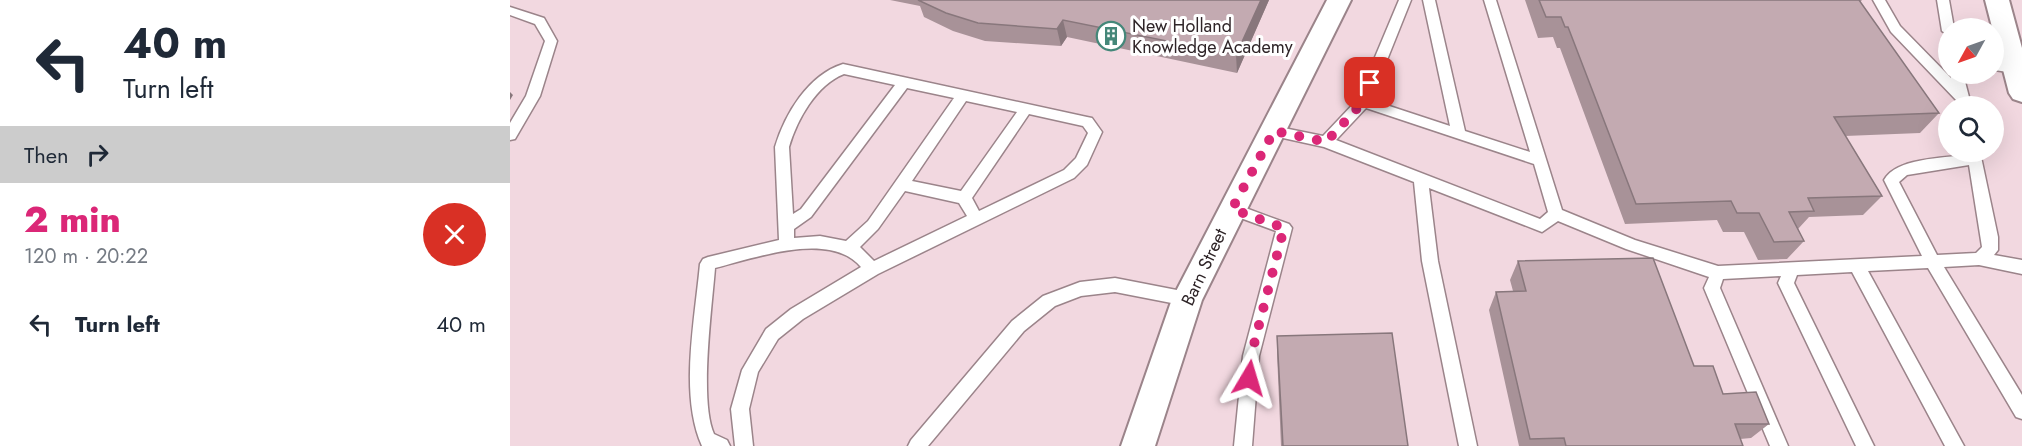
<!DOCTYPE html>
<meta charset="utf-8">
<style>
:root{--surface:#fff;--page:#f6f6f7;--text:#1f2937;--muted:#747a83;--accent:#db2777}
body{margin:0;font-family:Jost,sans-serif;background:var(--page);color:var(--text);height:100vh;display:flex;flex-direction:column;font-size:22px;white-space:nowrap}
*{box-sizing:border-box;margin:0}
p{font-size:20px;color:var(--muted)}
.icon{flex:none;width:33px;height:33px;fill:none;stroke:currentColor;stroke-width:2;stroke-linecap:round;stroke-linejoin:round}
.map{position:relative;flex:1;overflow:hidden}
.sheet{display:flex;flex-direction:column;background:var(--surface);width:510px}
.sheet>*{flex:none}
.top-card{background:#fff;color:var(--text);overflow:hidden}
.needle{width:39px;rotate:230deg}
.fabs{position:absolute;left:1428px;top:18px;display:grid;gap:12px}
.fabs a{display:grid;place-items:center;width:66px;height:66px;border-radius:50%;background:var(--surface);box-shadow:0 6px 24px #0002;font-size:30px}
.pin{position:absolute;display:grid;place-items:center;width:51px;height:51px;color:#fff;margin:-26px;border-radius:12px;box-shadow:0 3px 9px #0006}
.me{position:absolute;width:66px;margin:-33px;rotate:7deg;stroke-linejoin:round;filter:drop-shadow(0 0 4px #0008)}
.turn{display:flex;align-items:center;gap:21px;height:126px;padding:0 24px;font-size:27px}
.turn .icon{width:78px;height:78px;stroke-width:2.5}
.turn b{display:block;font-size:42px;line-height:51px}
.then{display:flex;align-items:center;height:57px;padding:0 24px;background:#0003;gap:12px;font-size:22px}
.round{display:grid;place-items:center;flex:none;width:63px;height:63px;border-radius:32px;background:var(--page)}
.overview{display:flex;align-items:center;justify-content:space-between;height:102px;padding:0 24px}
h1{font-size:36px;font-weight:800;line-height:45px;color:var(--accent)}
ul{padding:0;list-style:none}
li{display:flex;align-items:center;gap:18px;height:78px;padding:0 24px}
li div{flex:1}
li b{display:block;font-size:22px}
li em{font-style:normal}
main{display:flex;flex:1;min-height:0}
.map>svg:first-child{display:block}
</style>
<main>
<section class="sheet">
<div class="top-card">
<div class="turn"><svg class="icon" aria-label="left" viewBox="0 0 24 24"><path d="M17 20v-9H6M10 6l-5 5 5 5"/></svg><div><b>40 m</b>Turn left</div></div>
<div class="then">Then<svg class="icon" aria-label="right" viewBox="0 0 24 24"><path d="M7 20v-9h11M14 6l5 5-5 5"/></svg></div>
</div>
<div class="overview"><div><h1>2 min</h1><p>120 m · 20:22</p></div><a class="round" style="background:#d93025;color:#fff"><svg class="icon" aria-label="close" viewBox="0 0 24 24"><path d="M6 6l12 12M18 6L6 18"/></svg></a></div>
<ul>
<li><svg class="icon" aria-label="left" viewBox="0 0 24 24"><path d="M17 20v-9H6M10 6l-5 5 5 5"/></svg><div><b>Turn left</b></div><em>40 m</em></li>
</ul>
</section>
<div class="map">
<svg width="1512" height="446" viewBox="0 0 1512 446">
<rect width="100%" height="100%" fill="#f2d8e0"/>
<g fill="none" stroke-linecap="round" stroke-linejoin="round">
<g stroke="#9b848a" stroke-width="3">
<path id="service" d="M889,0H901L861,100L940,126L913,0H925L955,131L1020,152L974,0H986L1052,210L1125,240L1208,266L1412,256L1374,180C1386,158 1433,158 1456,155V152H1470L1488,237V250L1484,255L1512,260V274L1469,265L1434,267L1512,395V419L1506,417L1418,268L1358,271L1454,446H1435L1342,272L1287,275L1284,283L1364,446H1346L1268,283L1271,276L1213,279L1210,288L1278,446H1260L1194,288L1199,277L1116,249L1048,221L1032,232L919,188L928,261L967,446H949L912,261L904,182L814,147L764,136L757,131L764,126L813,136L847,100ZM856,108L1024,164L1038,212L1030,219L826,140ZM1459,165L1472,247L1466,253L1427,255L1389,182L1397,175Z
M1363,0H1375L1390,26L1441,78V74H1453L1459,97L1457,101H1447L1381,32Z
M1427,0H1439L1444,28H1438V35L1432,31Z
M0,7L34,18L47,41L30,96L5,139L0,140V123L16,96L35,41L25,24L0,15Z
M1484,60L1505,63L1511,68L1505,73L1484,70Z
M333,64L577,117L582,118L592,132L577,165L564,178L368,274L293,319L268,339L248,372L239,409L243,446H225L221,409L232,370L256,329L281,309L351,267C320,230 245,258 205,268C202,307 189,401 204,434L217,440L220,446H192C169,395 185,319 190,264L193,259L198,257L269,240L265,147C275,114 298,75 333,64ZM334,74L385,85L291,209L283,214L279,147C287,120 306,85 334,74ZM397,88L444,98L358,221L336,241L310,236L284,238V229L301,217ZM456,101L507,112L451,191L402,181ZM519,114L573,126L578,133L566,158L554,170L469,211L462,198ZM395,191L449,203L457,216L364,261L350,247L368,229Z
M722,203L779,224L782,228L749,356L742,446H724L733,356L766,231L717,213L715,209L717,205Z
M605,278L677,292L683,294L685,299L683,304L677,306L605,292L571,296L545,306L514,331L418,446H398L401,440L502,321L533,296L570,282Z"/>
</g>
<g stroke="#9b848a" stroke-width="4">
<path id="minor" d="M817,0H841L692,300L645,446H611L662,299Z
M1475,0H1499L1512,48V102L1503,99L1499,93Z"/>
</g>
<use href="#service" fill="#fff" fill-rule="evenodd"/>
<use href="#minor" fill="#fff" fill-rule="evenodd"/>
</g>
<path fill="#a89298" d="M380,0H759L727,73L557,37L551,46L475,41L443,31L414,17L410,6Z
M1015,0H1352L1350,2L1429,113L1410,133L1335,136L1372,196L1353,215L1299,217L1288,229L1294,241L1277,259L1248,260L1234,232H1213L1207,220L1115,224L1050,48H1047L1043,37L1028,38Z
M1008,261L1184,366L1213,394L1259,424L1241,438L1230,439L1233,446H1009L979,310L986,292L1003,291L1000,280Z
M767,336L898,446H771L767,353Z"/>
<path fill="#88777c" d="M751,0H759L727,73L726,55Z
M553,20L557,37L551,46L547,29Z
M0,92L3,95L0,100Z"/>
<path fill="#c3aab1" stroke="#88777c" stroke-width="1.5" d="M408,0H751L726,55L553,20L547,29L468,23L436,13Z
M1029,0H1349L1429,113L1324,117L1372,196L1298,198L1304,211L1279,212L1294,241L1264,242L1249,213H1227L1221,201L1126,204L1058,27H1055L1051,17H1036Z
M1143,258L1184,366H1203L1213,394L1246,392L1259,424H1225L1233,446H1056L1054,438L1020,439L986,292L1016,291L1008,261Z
M882,333L898,446H773L767,336Z"/>
<g fill="none" stroke-linecap="round" stroke-linejoin="round">
<path stroke="#db2777" stroke-width="10" stroke-dasharray="0 18" d="M739,378L741,356L774,228L722,209L764,131L816,142L853,102L860,83"/>
</g>
<defs>
<g id="building-ring" transform="scale(1.5)"><circle r="9.5" fill="#fff" stroke="#448779" stroke-width="1.5"/><path d="M-4-6H4V6H1V3H-1V6H-4ZM-2.5-4.3h1.7v1.8h-1.7ZM.8-4.3h1.7v1.8H.8ZM-2.5-1h1.7V.8h-1.7ZM.8-1h1.7V.8H.8Z" fill="#448779"/></g>
</defs>
<g fill-rule="evenodd">
<use href="#building-ring" x="601" y="36"/>
</g>
<g text-anchor="middle" dominant-baseline="central" stroke-width="6" stroke-linejoin="round" paint-order="stroke">
<g font-size="18" fill="#2f2528" stroke="#fff" text-anchor="start">
<text x="622" y="26">New Holland<tspan x="622" dy="21">Knowledge Academy</tspan></text>
</g>
<g font-size="18" fill="#2f2528" stroke="#fff">
<text transform="translate(694 267) rotate(-65)">Barn Street</text>
</g>
</g>
</svg>
<div class="fabs">
<a><svg class="needle" viewBox="-14 -14 28 28"><path d="M0-13l5 13h-10z" fill="#e53935"/><path d="M0 13l5-13h-10z" fill="#747a83"/></svg></a>
<a><svg class="icon" aria-label="search" viewBox="0 0 24 24"><circle cx="10" cy="10" r="6"/><path d="M15 15l6 6"/></svg></a>
</div>
<div class="pin" style="left:860px;top:83px;background:#d93025"><svg class="icon" aria-label="arrive" viewBox="0 0 24 24"><path d="M6 21V4h12l-3 4 3 4H6"/></svg></div>
<svg class="me" style="left:739px;top:378px" viewBox="-20 -20 40 40"><path d="M0-17L14 15 0 8-14 15z" fill="#db2777" stroke="#fff" stroke-width="4"/></svg>
</div>
</main>
